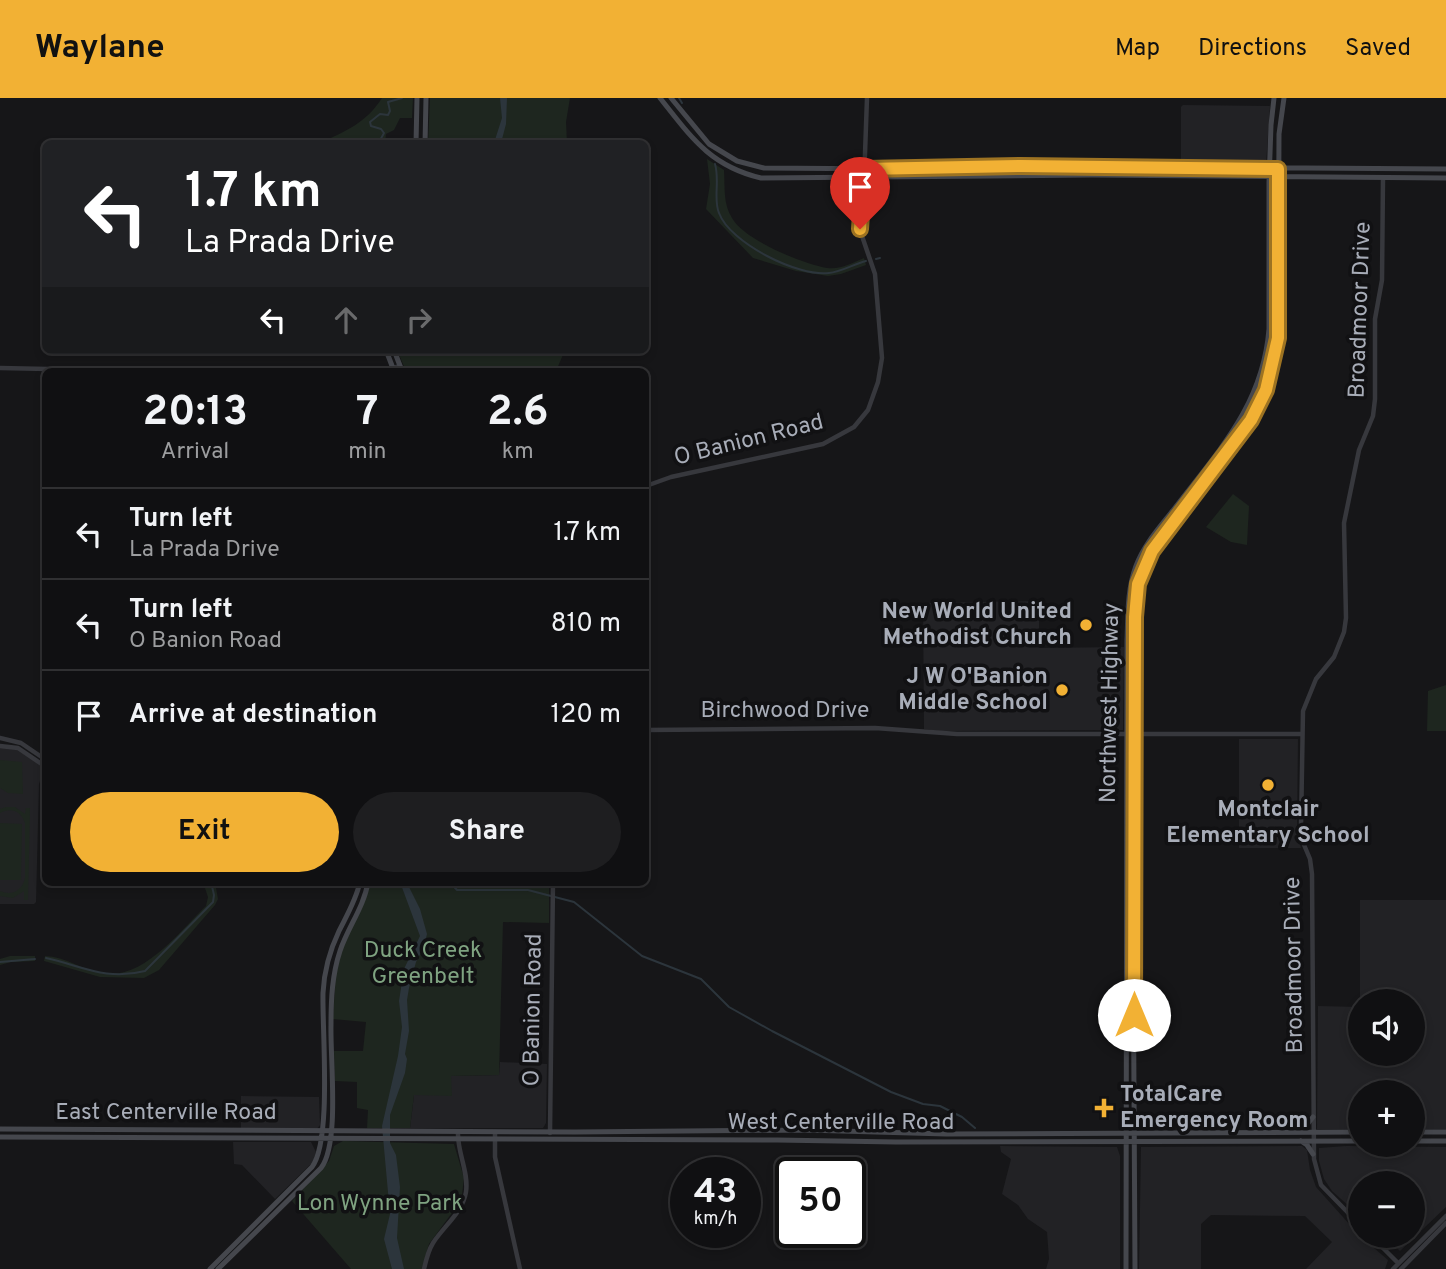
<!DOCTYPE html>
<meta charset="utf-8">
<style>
:root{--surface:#101012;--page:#1e1e20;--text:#f1f3f6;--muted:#9c9d9f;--line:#303032;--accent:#f2b134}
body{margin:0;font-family:Overpass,sans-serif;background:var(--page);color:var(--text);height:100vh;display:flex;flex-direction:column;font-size:26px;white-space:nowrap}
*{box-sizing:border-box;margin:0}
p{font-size:23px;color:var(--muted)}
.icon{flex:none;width:38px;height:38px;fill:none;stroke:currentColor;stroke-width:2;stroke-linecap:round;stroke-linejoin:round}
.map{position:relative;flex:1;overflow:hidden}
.side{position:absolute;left:42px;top:270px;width:607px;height:518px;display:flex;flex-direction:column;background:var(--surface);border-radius:10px;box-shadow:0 4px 10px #0003,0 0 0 2px var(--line)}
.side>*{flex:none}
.banner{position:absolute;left:42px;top:42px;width:607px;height:214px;border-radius:10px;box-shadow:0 4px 10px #0003,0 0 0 2px var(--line);background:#202124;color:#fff;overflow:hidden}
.controls{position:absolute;left:1348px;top:891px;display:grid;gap:14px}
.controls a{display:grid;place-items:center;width:77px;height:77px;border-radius:50%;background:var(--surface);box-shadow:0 4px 10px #0003,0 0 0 2px var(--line);font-size:35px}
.speed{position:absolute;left:670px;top:1059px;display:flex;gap:14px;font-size:35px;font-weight:700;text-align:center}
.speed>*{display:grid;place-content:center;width:91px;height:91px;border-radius:50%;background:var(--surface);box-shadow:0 4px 10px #0003,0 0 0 2px var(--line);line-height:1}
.speed small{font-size:18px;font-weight:400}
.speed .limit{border:4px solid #111;border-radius:10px;background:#fff;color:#111}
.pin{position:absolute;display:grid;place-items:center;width:60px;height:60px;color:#fff;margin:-72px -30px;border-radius:50% 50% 50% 0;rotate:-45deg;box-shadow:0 0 7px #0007}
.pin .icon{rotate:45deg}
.me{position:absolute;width:77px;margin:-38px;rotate:0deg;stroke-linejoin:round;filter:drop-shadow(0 0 5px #0008)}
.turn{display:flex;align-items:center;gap:24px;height:147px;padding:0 28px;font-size:32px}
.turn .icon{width:91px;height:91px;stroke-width:2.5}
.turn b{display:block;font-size:49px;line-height:60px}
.lanes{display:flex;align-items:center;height:66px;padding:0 28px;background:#0003;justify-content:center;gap:35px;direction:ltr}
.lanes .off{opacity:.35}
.eta{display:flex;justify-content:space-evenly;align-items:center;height:119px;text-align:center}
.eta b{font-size:42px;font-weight:700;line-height:49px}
.action{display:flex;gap:14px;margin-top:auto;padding:14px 28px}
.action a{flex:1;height:80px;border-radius:42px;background:var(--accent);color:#111;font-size:28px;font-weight:700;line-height:80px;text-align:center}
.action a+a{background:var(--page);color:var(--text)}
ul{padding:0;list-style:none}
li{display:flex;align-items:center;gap:21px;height:91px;padding:0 28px;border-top:2px solid var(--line)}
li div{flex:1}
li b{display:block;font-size:26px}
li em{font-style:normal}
header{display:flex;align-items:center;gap:42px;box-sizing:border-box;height:98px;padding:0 35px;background:var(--accent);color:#111}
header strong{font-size:33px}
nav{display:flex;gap:38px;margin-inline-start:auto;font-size:24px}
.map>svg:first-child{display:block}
</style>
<header>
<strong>Waylane</strong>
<nav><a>Map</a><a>Directions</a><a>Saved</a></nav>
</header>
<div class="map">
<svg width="1446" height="1171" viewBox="0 0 1446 1171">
<rect width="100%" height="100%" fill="#161618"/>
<path fill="#222225" d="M1183,7L1270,8L1266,67H1181V9Z
M1039,503V550L1124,549L1123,632L938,633L924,631L923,505Z
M1239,641H1298L1297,733L1301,750H1239Z
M0,649L19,652L44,670L39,686L36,804L34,806H0Z
M1360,802H1446V1031H1412V994H1360V1031H1317L1318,908L1360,909V956H1412V903H1360Z
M500,964L547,966L546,1025L543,1030H410L414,997L451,978L499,977Z
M241,998L319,999L320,1027L317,1031L241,1030Z
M233,1044H311L316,1054L313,1064L275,1101L242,1067L234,1066Z
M1000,1048L1117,1049L1120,1058V1171H1046L1049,1161L1047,1134L1028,1121L1018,1107L1002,1096L1011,1061L1001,1054Z
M1302,1048L1307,1052L1310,1072L1316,1089L1360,1138L1388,1162L1385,1171H1306L1332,1144L1305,1118L1211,1117L1201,1126V1171H1139L1141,1049Z
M1346,1048L1446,1049V1109L1400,1153L1396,1149L1393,1151L1379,1138H1412V1085H1360V1118L1332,1093L1324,1081L1319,1063V1050Z"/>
<path fill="#1e261f" d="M382,0H413L412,20H400L394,32L386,36L385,45H320C346,33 366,25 382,0Z
M430,0H570L566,24L567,45L428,46Z
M707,61L724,72C725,89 723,106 732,120C744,142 803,166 827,170C840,172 852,165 864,160L866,167L841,176L828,178L796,173L753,160L706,111L710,86Z
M397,252H565L556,273H406Z
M1233,396L1249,408L1247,447L1231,444L1206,429Z
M1446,587V633H1427L1428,593Z
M0,662L22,664L23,696L8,695L0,690Z
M6,709H15L25,716L26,710H30L28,802H24V793L13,800L0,798V793C12,798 22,793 25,780V725C21,713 11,709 0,715V711Z
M0,725L22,726L21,782H0Z
M203,784H215L218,801L215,807L159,872L144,880L100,879L44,863L45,858C66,859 81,871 101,875C142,884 180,833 206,808L208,799Z
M370,784H549V825L503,824L499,977L451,978L452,998L414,997L410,1030H367L368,1012L357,1010V984L335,983L334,953H363L366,924L333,921L336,875L341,852Z
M10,858H35V863L11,864L0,867V861Z
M343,1043L454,1046L464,1080L462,1097L457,1108L429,1146L422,1171H351L292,1103L329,1063L334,1048Z"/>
<path fill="#2c353c" d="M500,0H507L506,26L501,45H494L502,20Z
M400,784H410L409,789L420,811L427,836L424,849L416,864L409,890L407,902L409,933L405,956L407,961L405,975L390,1017V1045L396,1057L400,1089L397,1140L404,1171H392L384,1141L390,1116L382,1028L398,958L402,929L399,903L404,871L420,838Z"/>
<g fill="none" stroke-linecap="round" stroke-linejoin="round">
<path stroke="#2c353c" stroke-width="2" d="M679,0L682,5
M322,46L327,43L341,46
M378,46L384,35L381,31L371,28L370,24L380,16L388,17L390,13L388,4L402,0
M715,66C720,83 713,101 719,115C730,145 798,179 829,175C841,174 854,166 866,163
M876,161L880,160
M450,784L457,792H528L574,804L642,858L701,881L729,909L772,933L891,994L923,1006L940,1008L962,1019L975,1030
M46,860C82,868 106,883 145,873L213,804L214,797L211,784
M0,864L35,861"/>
<path stroke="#37383d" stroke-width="4.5" d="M0,270L145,273
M383,273L400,268
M646,388L671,379L823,346L854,329L868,312L878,284L882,260L875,176L862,138L859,122L864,84L867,0
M646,632L875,630L957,636H1302
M0,640L21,645L46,662
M0,648L18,650L46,669
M495,1034V1059L520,1171
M550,1035L553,784
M1360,1127L1321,1087L1314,1061L1312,776L1310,761L1302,742L1301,729L1303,613L1316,581L1334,559L1344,534L1346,520L1344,425L1359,352L1373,318L1375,301V221L1382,182L1383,80
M1371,1138L1398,1165
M424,1171C426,1162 428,1153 433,1145C443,1129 463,1114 466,1094C469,1074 457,1054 458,1034
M1393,1171L1446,1118
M1401,1171L1446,1125"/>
<path stroke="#45474d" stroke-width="5" d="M660,0C691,39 710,68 761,80L1092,77L1446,80
M671,0L709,46L737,63L764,70L896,71L1021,68L1446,71
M416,46L417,0
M425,46L426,0
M386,252L394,273
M394,252L402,273
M0,1031L575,1034L806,1032L946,1036L1360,1034
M1302,1033L1313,1019
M1412,1034H1446
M0,1039L777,1042L896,1044L1360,1043
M1301,1043L1307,1047L1313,1056
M1412,1043H1446
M210,1171L312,1069C332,1043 322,932 323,895C324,874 330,852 339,833C347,817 356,802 360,784
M218,1171L321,1070C340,1045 330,961 331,927C331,902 332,877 340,853C348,829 364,809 368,784
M1126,1171L1127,542C1128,517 1127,492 1136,468C1144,446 1160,429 1174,411C1219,352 1263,307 1269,231V84L1271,27L1274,0
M1135,1171L1133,817L1135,519L1138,486L1152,453L1251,322L1270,279L1278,240L1279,36L1284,0"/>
</g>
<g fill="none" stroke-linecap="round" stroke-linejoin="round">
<g stroke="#9d7322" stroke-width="18">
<path id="route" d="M860,131L864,71L1021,68L1278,71V240L1266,292L1251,322L1152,453L1138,486L1135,519L1134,917"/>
</g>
<use href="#route" stroke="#f2b134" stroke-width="12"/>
</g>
<g fill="#f2b134" stroke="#111113" stroke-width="2.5">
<circle cx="1086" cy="527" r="7"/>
<circle cx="1062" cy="592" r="7"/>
<circle cx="1268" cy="687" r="7"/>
<path d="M1100.5 999.5h7v7h7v7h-7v7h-7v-7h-7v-7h7z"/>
</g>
<g text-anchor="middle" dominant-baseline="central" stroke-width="7" stroke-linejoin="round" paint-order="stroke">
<g font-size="23" fill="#a8adb8" stroke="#111113">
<text transform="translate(1361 212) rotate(-88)">Broadmoor Drive</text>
<text transform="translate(749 343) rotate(-14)">O Banion Road</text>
<text transform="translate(1111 605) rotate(-89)">Northwest Highway</text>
<text x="785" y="613">Birchwood Drive</text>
<text transform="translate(1295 867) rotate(-91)">Broadmoor Drive</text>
<text transform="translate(534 912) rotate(-89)">O Banion Road</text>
<text x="166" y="1015">East Centerville Road</text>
<text x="841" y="1025">West Centerville Road</text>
</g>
<g font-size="23" font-weight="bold" fill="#a8adb8" stroke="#111113" text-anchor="end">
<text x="1072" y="514">New World United<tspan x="1072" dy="26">Methodist Church</tspan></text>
<text x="1048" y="579">J W O'Banion<tspan x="1048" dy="26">Middle School</tspan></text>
<text x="1268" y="712" text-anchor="middle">Montclair<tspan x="1268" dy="26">Elementary School</tspan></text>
<text x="1120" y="997" text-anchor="start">TotalCare<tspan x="1120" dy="26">Emergency Room</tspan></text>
</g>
<g font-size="23" fill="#7fa381" stroke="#111113">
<text x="423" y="853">Duck Creek<tspan x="423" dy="26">Greenbelt</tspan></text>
<text x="380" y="1106">Lon Wynne Park</text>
</g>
</g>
</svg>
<div class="controls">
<a><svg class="icon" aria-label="sound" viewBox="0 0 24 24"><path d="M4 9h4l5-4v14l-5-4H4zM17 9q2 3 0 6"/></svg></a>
<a>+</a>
<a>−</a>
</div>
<div class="speed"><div>43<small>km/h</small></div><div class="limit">50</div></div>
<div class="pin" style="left:860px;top:131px;background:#d93025"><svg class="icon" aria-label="arrive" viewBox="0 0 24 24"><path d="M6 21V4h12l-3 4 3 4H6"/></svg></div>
<svg class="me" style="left:1134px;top:917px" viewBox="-20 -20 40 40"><circle r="19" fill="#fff"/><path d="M0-13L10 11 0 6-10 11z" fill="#f2b134"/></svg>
<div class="banner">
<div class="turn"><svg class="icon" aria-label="left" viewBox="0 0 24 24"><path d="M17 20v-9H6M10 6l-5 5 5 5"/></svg><div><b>1.7 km</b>La Prada Drive</div></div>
<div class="lanes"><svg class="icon" aria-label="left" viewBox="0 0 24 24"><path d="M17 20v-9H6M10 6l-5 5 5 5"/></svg><svg class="icon off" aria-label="ahead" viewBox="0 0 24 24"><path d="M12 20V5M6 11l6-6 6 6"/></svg><svg class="icon off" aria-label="right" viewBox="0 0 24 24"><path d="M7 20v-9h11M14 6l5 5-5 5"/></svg></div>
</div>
<section class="side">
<div class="eta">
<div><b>20:13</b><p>Arrival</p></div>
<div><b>7</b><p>min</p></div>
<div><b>2.6</b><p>km</p></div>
</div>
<ul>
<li><svg class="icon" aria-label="left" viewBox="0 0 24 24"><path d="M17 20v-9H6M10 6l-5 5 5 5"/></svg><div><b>Turn left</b><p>La Prada Drive</p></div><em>1.7 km</em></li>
<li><svg class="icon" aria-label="left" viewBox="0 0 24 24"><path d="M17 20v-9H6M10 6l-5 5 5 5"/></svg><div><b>Turn left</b><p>O Banion Road</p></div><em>810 m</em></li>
<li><svg class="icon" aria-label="arrive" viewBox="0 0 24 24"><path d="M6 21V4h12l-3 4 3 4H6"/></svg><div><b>Arrive at destination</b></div><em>120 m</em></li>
</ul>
<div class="action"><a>Exit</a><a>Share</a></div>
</section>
</div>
